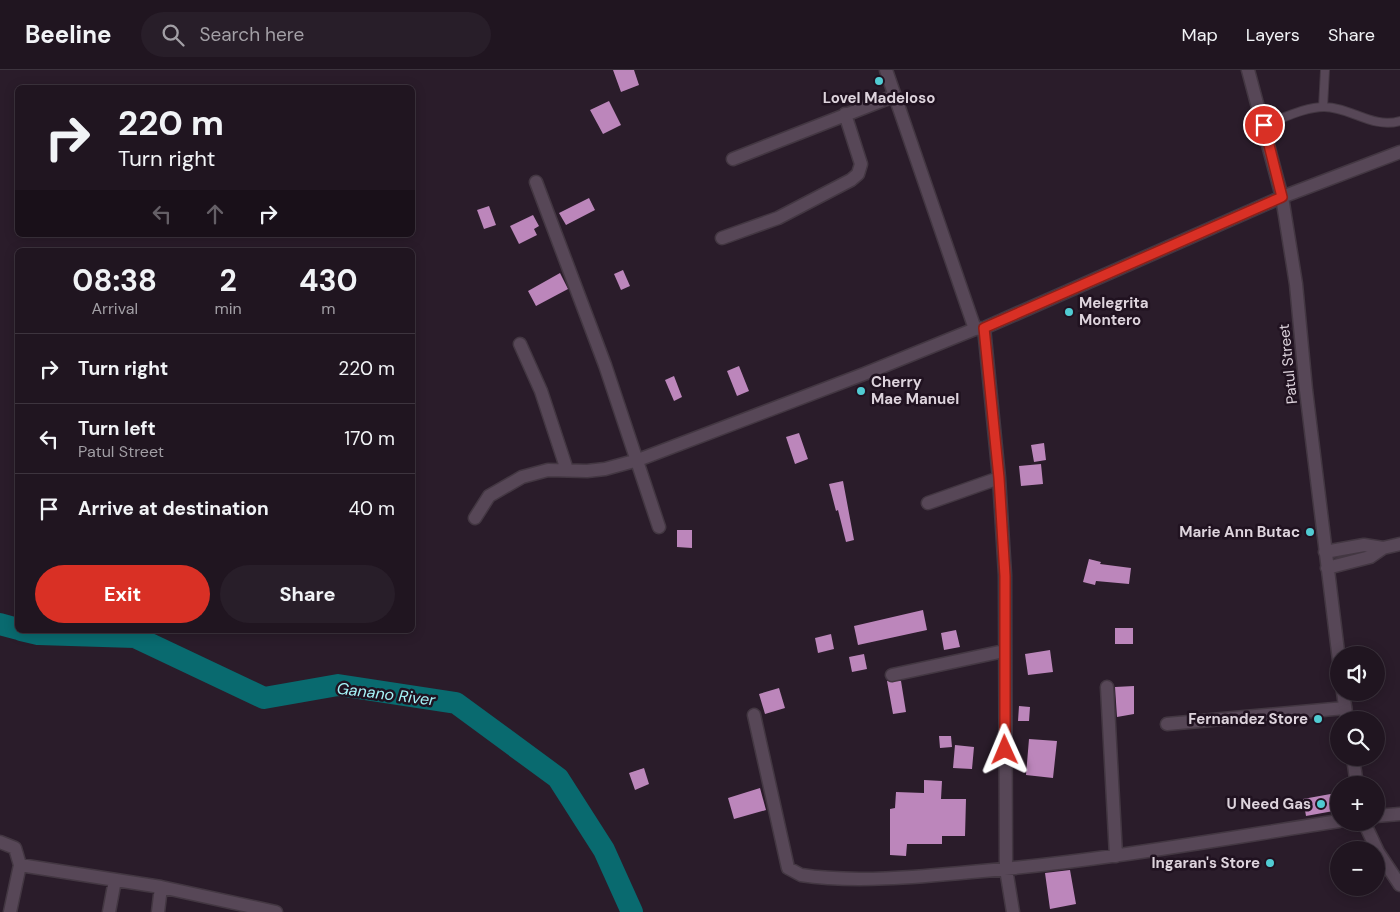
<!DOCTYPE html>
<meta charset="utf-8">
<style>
:root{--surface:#201520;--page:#281e29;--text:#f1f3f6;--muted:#a29fa5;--line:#3d343e;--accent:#d93025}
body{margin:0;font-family:"DM Sans",sans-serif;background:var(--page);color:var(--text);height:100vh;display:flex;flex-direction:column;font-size:19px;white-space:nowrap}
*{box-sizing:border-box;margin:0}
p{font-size:16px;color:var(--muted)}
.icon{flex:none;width:28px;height:28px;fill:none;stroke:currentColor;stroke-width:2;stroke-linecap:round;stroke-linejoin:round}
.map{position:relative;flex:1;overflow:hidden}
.drawer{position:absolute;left:15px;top:178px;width:400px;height:385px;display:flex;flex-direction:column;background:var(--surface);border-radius:8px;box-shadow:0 2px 12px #0003,0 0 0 1px var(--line)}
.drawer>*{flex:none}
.hud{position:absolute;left:15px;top:15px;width:400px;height:152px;border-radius:8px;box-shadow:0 2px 12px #0003,0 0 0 1px var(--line);background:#201520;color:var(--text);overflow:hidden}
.tools{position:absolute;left:1330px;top:576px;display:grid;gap:10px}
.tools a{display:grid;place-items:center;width:55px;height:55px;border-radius:50%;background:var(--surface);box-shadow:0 2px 12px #0003,0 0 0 1px var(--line);font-size:25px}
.pin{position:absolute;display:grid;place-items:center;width:42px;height:42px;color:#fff;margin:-21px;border:2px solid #fff;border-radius:50%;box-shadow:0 1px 5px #0007}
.me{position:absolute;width:55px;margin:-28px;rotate:359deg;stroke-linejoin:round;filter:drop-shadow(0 0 4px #0008)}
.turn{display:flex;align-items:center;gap:18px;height:105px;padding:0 20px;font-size:22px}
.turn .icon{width:65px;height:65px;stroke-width:2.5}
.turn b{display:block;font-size:35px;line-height:42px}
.lanes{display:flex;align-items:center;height:48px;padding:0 20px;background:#0003;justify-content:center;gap:25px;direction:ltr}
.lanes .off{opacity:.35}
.eta{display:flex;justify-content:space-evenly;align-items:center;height:85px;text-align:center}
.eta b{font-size:30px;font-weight:700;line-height:35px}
.primary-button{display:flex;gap:10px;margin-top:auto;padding:10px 20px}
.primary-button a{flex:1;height:58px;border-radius:30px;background:var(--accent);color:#fff;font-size:20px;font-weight:700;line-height:58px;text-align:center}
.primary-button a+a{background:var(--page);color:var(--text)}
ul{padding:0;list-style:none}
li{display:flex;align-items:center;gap:15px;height:70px;padding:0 20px;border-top:1px solid var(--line)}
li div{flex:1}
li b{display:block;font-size:19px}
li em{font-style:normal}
header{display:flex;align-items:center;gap:30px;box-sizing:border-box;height:70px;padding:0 25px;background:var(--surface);border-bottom:1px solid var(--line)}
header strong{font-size:24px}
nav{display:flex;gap:28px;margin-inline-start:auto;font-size:18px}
.search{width:350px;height:45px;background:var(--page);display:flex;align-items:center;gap:12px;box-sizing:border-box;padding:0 18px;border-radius:28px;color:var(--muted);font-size:19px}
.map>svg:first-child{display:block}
</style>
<header>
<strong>Beeline</strong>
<div class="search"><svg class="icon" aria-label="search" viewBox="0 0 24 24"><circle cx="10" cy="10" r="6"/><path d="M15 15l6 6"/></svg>Search here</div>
<nav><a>Map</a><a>Layers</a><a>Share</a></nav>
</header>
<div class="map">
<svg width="1400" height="842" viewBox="0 0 1400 842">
<rect width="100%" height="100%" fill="#2a1c2a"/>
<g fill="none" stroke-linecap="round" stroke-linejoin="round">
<path stroke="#096a6f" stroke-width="22" d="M0,554L18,559
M21,560L38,564L135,567L264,628L338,615L456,633L558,708L604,780L632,842"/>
</g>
<path fill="#bc86bb" d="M613,0H634L639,15L621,22Z
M609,31L621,55L603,64L590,40Z
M589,128L595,140L566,155L559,143Z
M489,136L496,155L484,159L477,140Z
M533,145L539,156L534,159L537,165L519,174L510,156Z
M623,200L630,216L621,220L614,204Z
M560,203L568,219L536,236L528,221Z
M739,296L749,321L737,326L727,301Z
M674,306L682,327L674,331L665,310Z
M799,363L808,389L795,394L786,367Z
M1044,373L1046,390L1034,392L1031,375Z
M1041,394L1043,414L1021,416L1019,396Z
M843,411L854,470L846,472L838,440L836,441L829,414Z
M677,460H692V478L677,477Z
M1089,489L1101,492L1100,494L1131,498L1129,514L1096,511L1095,515L1083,512Z
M923,540L927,560L858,575L854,556Z
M1115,558H1133V574H1115Z
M956,560L960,577L944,580L941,563Z
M831,564L834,579L818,583L815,568Z
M1050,580L1053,602L1028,605L1025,584Z
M864,584L867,599L852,602L849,587Z
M887,611H901L906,642L893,644Z
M1134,616V644L1117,647L1115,617Z
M779,618L785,638L765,644L759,624Z
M1019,636L1030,637L1029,651H1018Z
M939,666H951L952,677L940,678Z
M1029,669L1057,671L1053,708L1026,705Z
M955,675L974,677L972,699L953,698Z
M644,698L649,714L635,720L629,703Z
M924,710L942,711L941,729H966L965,766H942V774H907L906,786L890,785V739L895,738L896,722L924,723Z
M760,718L766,740L734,749L728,728Z
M1336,723L1339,740L1306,746L1303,729Z
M1070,800L1076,834L1050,839L1045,803Z"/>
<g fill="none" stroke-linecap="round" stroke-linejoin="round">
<g stroke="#433742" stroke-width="10">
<path id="lane" d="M1323,37L1325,0
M1264,55C1282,49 1304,37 1324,37C1351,37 1372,59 1400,51"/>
</g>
<g stroke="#433742" stroke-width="15">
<path id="street" d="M886,0L975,259
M733,89L894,26
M536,112L605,295L659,457
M722,168L778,148L851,110L858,104L861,94L845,44
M984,258L999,408L1005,505L1006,799L1013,842
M520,274L541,321L567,400
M928,433L999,408
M475,448L489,426L522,407L548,400L587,401L605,399L638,390L864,304L975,259L984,258L1282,127
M892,605L1004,581
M1107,617L1116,786
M754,645L788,798L801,805C852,813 919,807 971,802C1094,792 1216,770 1339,751
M1167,654L1345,638
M0,772L15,778L20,795L10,842
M20,795L161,817L276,842
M109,842L115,810
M158,842L161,817"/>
</g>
<g stroke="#433742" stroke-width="15">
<path id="secondary" d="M1248,0L1282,127L1296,214L1306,320L1339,590
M1282,127L1400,82
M1325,482L1364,475L1383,478
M1327,498L1370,487L1383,478L1400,474
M1343,622L1347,650
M1353,688L1357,715
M1376,746L1400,744
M1364,752L1378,782L1400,815"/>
</g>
<use href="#lane" stroke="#574757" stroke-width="8"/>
<use href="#street" stroke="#574757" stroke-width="12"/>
<use href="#secondary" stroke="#574757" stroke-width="12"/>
</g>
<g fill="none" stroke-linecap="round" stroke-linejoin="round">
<g stroke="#8d1f18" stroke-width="12">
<path id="route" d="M1005,680V506L999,408L984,258L1282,127L1264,55"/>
</g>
<use href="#route" stroke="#d93025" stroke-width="9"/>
</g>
<g fill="#51ccd3" stroke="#201220" stroke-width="2">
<circle cx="879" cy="11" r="5"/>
<circle cx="1069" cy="242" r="5"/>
<circle cx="861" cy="321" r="5"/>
<circle cx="1310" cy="462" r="5"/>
<circle cx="1318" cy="649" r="5"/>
<circle cx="1321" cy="734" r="5"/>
<circle cx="1270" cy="793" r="5"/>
</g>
<g text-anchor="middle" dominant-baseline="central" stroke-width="5" stroke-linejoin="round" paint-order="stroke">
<g font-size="15" font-weight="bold" fill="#ddd3dc" stroke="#201220" text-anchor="end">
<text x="879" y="28" text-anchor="middle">Lovel Madeloso</text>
<text x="1079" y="233" text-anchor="start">Melegrita<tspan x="1079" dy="17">Montero</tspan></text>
<text x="871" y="312" text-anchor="start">Cherry<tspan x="871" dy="17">Mae Manuel</tspan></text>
<text x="1300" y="462">Marie Ann Butac</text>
<text x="1308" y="649">Fernandez Store</text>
<text x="1311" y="734">U Need Gas</text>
<text x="1260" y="793">Ingaran's Store</text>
</g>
<g font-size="15" fill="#ddd3dc" stroke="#201220">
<text transform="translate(1288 294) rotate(-96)">Patul Street</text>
</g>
<g font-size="16" font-style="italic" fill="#a6f5f9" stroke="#201220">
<text transform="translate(386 624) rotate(7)">Ganano River</text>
</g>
</g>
</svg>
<div class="tools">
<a><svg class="icon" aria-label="sound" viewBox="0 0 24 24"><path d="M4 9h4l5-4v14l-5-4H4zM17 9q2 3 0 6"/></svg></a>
<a><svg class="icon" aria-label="search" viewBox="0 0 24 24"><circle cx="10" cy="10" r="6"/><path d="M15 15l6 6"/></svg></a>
<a>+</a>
<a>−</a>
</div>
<div class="pin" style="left:1264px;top:55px;background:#d93025"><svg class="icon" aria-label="arrive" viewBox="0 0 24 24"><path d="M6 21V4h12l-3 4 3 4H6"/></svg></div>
<svg class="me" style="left:1005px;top:680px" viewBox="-20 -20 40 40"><path d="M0-17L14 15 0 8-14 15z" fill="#d93025" stroke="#fff" stroke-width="4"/></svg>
<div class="hud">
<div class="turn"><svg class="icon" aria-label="right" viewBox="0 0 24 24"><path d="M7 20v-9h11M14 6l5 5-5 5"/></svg><div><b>220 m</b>Turn right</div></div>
<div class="lanes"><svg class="icon off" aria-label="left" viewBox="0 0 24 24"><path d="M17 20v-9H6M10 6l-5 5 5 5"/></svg><svg class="icon off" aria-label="ahead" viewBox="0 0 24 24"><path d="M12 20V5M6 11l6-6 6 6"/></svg><svg class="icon" aria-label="right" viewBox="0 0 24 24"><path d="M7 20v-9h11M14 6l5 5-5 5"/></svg></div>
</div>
<section class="drawer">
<div class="eta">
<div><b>08:38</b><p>Arrival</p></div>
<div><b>2</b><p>min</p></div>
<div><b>430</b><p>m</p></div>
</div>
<ul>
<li><svg class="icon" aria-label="right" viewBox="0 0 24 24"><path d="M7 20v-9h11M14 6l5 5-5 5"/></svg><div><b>Turn right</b></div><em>220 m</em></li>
<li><svg class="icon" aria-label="left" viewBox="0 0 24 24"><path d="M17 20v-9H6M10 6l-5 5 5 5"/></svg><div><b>Turn left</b><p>Patul Street</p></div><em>170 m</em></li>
<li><svg class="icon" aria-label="arrive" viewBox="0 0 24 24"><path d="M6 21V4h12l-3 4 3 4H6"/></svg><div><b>Arrive at destination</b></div><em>40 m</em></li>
</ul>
<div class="primary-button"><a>Exit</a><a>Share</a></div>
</section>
</div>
